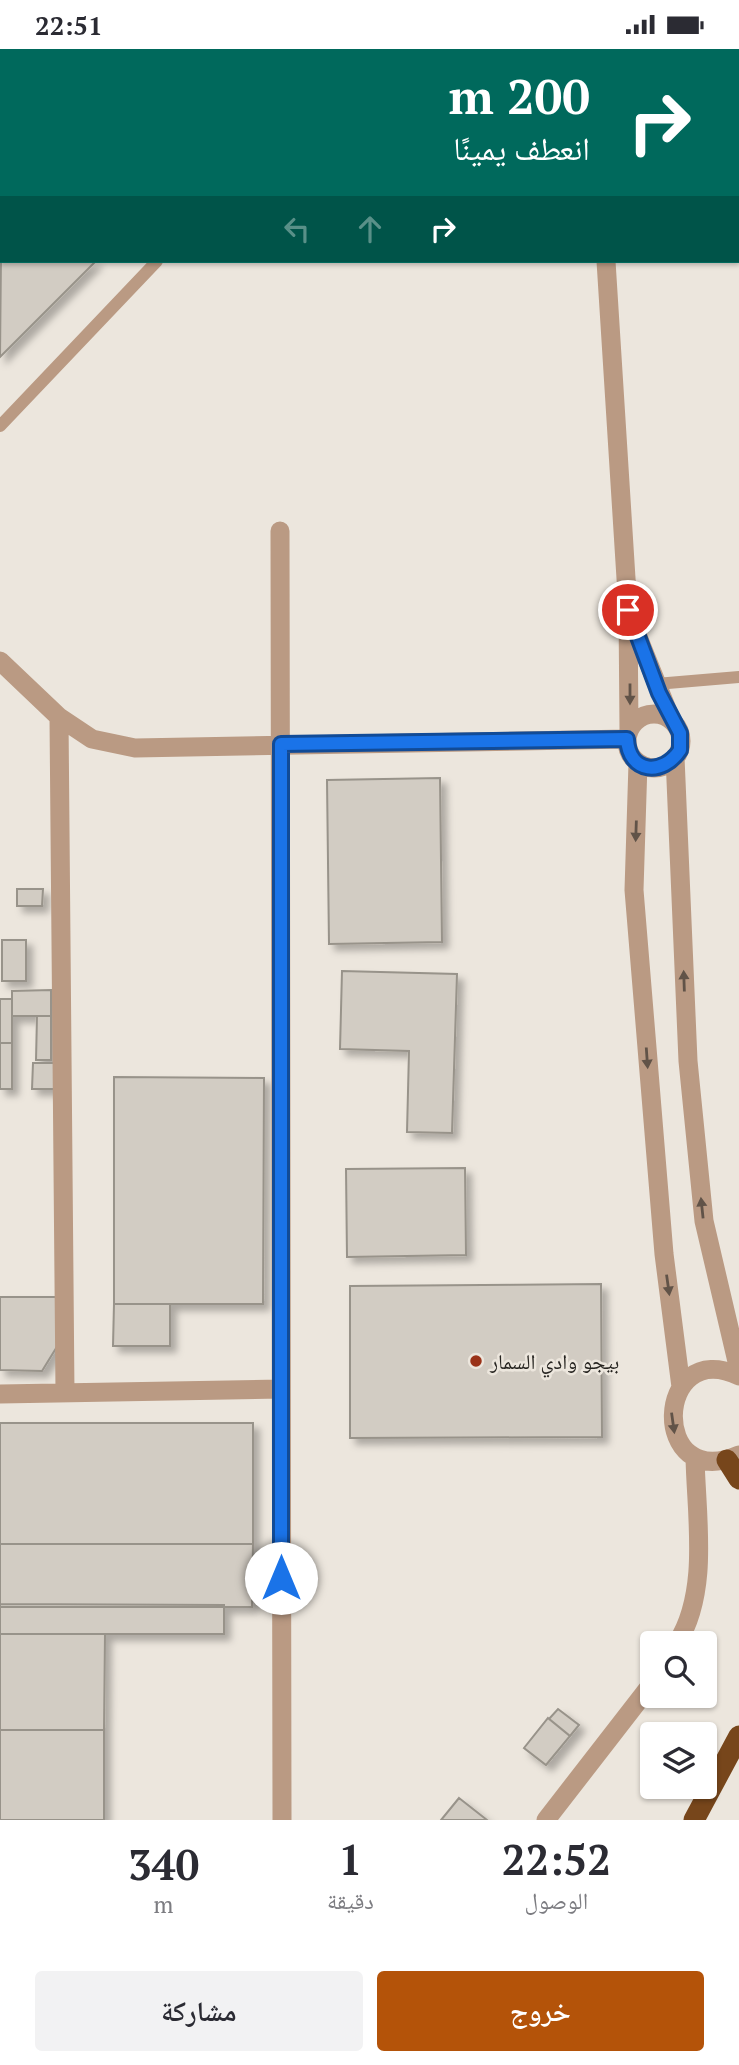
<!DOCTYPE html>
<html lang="ar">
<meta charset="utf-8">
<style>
:root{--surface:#fff;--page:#f2f2f3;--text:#2b2b33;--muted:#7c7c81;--accent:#b45309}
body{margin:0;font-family:"PT Serif","Noto Naskh Arabic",serif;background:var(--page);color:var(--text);direction:rtl;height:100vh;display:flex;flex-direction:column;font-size:26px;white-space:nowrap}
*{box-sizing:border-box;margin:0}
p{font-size:23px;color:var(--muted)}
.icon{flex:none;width:38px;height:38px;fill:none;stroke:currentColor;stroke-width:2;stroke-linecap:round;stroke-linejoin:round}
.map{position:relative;height:1771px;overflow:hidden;direction:ltr}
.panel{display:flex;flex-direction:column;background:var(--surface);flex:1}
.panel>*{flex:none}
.banner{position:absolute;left:0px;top:0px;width:740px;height:214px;box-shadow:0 2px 5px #0004;direction:rtl;background:#00695c;color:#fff;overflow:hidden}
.controls{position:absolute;left:640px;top:1582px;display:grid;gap:14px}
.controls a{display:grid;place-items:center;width:77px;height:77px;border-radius:7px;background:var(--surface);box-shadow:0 2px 5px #0004;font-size:35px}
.pin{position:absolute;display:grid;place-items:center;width:60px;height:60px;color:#fff;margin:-30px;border:4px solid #fff;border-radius:50%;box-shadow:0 2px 7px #0007}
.me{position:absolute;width:77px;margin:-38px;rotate:0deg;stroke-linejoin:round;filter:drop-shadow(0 0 5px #0008)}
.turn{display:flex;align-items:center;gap:24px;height:147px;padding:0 35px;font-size:32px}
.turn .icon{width:91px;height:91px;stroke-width:2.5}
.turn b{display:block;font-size:49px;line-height:60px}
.lanes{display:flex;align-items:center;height:66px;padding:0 35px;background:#0003;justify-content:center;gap:35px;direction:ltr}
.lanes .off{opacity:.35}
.eta{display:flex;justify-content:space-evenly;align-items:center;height:119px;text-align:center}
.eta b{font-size:42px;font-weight:600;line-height:49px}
.action{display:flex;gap:14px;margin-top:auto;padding:14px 35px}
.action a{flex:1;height:80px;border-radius:7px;background:var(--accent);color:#fff;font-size:28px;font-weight:600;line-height:80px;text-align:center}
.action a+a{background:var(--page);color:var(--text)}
.status{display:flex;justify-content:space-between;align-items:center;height:49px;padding:0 35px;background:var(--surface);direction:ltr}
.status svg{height:19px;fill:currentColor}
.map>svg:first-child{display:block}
</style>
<div class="status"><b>22:51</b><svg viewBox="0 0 49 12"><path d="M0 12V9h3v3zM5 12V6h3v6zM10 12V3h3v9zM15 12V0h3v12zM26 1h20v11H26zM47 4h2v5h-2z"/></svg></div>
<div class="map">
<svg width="739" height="1771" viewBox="0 0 739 1771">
<defs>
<filter id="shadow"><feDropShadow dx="6" dy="6" stdDeviation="3.5" flood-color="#0004"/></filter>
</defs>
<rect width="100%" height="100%" fill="#ece6dd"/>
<path fill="#d2ccc3" stroke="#98938a" stroke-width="2" filter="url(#shadow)" d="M105,0H308L103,2Z
M2,103V212H96L0,308Z
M440,729L442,893L329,895L327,731Z
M17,840H43L42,857H17Z
M2,891H26V932H2Z
M342,922L457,925L452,1084L407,1083L409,1002L340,1000Z
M51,941V967H12V942Z
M0,950H12V994H0Z
M37,967H51V1011H36Z
M0,994H12V1040H0Z
M33,1014H54V1040H32Z
M114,1028L264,1029L263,1255H114Z
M465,1119L466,1206L347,1208L346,1120Z
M601,1235L602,1388L350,1389V1237Z
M0,1248H56L58,1296L42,1322L0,1321Z
M114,1255H170V1297H113Z
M0,1374H253V1495H0Z
M0,1495H253L252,1558H0Z
M0,1555L224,1556V1585H0Z
M0,1585H105L104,1681H0Z
M558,1660L579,1676L570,1687L549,1670Z
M548,1669L570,1687L546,1716L524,1699Z
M0,1681H104V1771H0Z
M459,1749L487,1771H441Z"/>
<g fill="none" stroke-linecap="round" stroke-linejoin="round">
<path stroke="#ba9a83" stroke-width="12" d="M0,1L1,0
M351,2L352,0
M0,377L157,212
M656,635L739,628"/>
<path stroke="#ba9a83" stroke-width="19" d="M602,2V0
M606,212L628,561L629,680
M280,482L282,1771
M634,578L671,670
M0,612L59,668L92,690L135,699L627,690
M627 692a27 27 0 1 1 54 0a27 27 0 1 1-54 0Z
M59,668L65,1344
M675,708L688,1012L704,1172L739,1321
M638,714L634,841L664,1205L681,1338
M739,1327C654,1287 649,1445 739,1406
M0,1345L281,1340
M677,1594C710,1542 696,1466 695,1408
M546,1771L653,1633"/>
<path stroke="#77461b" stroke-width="21" d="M727,1411L739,1430
M694,1771L739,1687"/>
</g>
<defs><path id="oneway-solid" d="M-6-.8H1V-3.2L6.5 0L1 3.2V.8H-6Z" transform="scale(1.75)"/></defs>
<g fill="#615348">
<use href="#oneway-solid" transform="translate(630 645) rotate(90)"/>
<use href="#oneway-solid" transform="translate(636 782) rotate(92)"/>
<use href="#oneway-solid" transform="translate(684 932) rotate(-92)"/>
<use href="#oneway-solid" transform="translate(647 1009) rotate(86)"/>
<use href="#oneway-solid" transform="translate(702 1159) rotate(-96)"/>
<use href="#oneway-solid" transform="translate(668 1236) rotate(82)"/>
<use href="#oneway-solid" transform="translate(673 1374) rotate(82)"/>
</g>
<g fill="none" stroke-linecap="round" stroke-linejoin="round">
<g stroke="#114b97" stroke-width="18">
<path id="route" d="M281,1529V695L627,690C629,725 663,727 680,701V684L659,644L628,561"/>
</g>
<use href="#route" stroke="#1a73e8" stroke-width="12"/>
</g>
<circle fill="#9a3218" stroke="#ece6dd" stroke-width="2.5" cx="476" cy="1312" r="7"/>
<g text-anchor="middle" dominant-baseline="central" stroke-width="5" stroke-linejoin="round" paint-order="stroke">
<g font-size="21" fill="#262420" stroke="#ece6dd" text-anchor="start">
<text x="490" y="1312">بيجو وادي السمار</text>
</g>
</g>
</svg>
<div class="controls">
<a><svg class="icon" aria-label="search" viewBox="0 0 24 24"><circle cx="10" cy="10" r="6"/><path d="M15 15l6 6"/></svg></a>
<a><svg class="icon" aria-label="layers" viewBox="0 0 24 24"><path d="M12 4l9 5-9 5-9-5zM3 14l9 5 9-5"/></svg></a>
</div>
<div class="pin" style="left:628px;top:561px;background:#d93025"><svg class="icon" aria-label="arrive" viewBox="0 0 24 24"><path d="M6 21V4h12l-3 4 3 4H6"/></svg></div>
<svg class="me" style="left:281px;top:1529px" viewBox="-20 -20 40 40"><circle r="19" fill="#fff"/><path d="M0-13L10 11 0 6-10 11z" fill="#1a73e8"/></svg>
<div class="banner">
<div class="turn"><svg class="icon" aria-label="right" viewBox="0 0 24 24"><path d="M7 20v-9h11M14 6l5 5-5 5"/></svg><div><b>200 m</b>انعطف يمينًا</div></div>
<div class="lanes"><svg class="icon off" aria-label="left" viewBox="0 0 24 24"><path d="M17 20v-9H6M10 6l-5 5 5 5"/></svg><svg class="icon off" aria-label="ahead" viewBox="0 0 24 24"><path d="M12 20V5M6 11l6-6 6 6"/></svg><svg class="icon" aria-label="right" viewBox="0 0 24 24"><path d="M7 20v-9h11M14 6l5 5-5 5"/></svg></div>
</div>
</div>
<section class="panel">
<div class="eta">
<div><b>22:52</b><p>الوصول</p></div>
<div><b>1</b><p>دقيقة</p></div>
<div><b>340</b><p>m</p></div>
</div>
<div class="action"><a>خروج</a><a>مشاركة</a></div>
</section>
